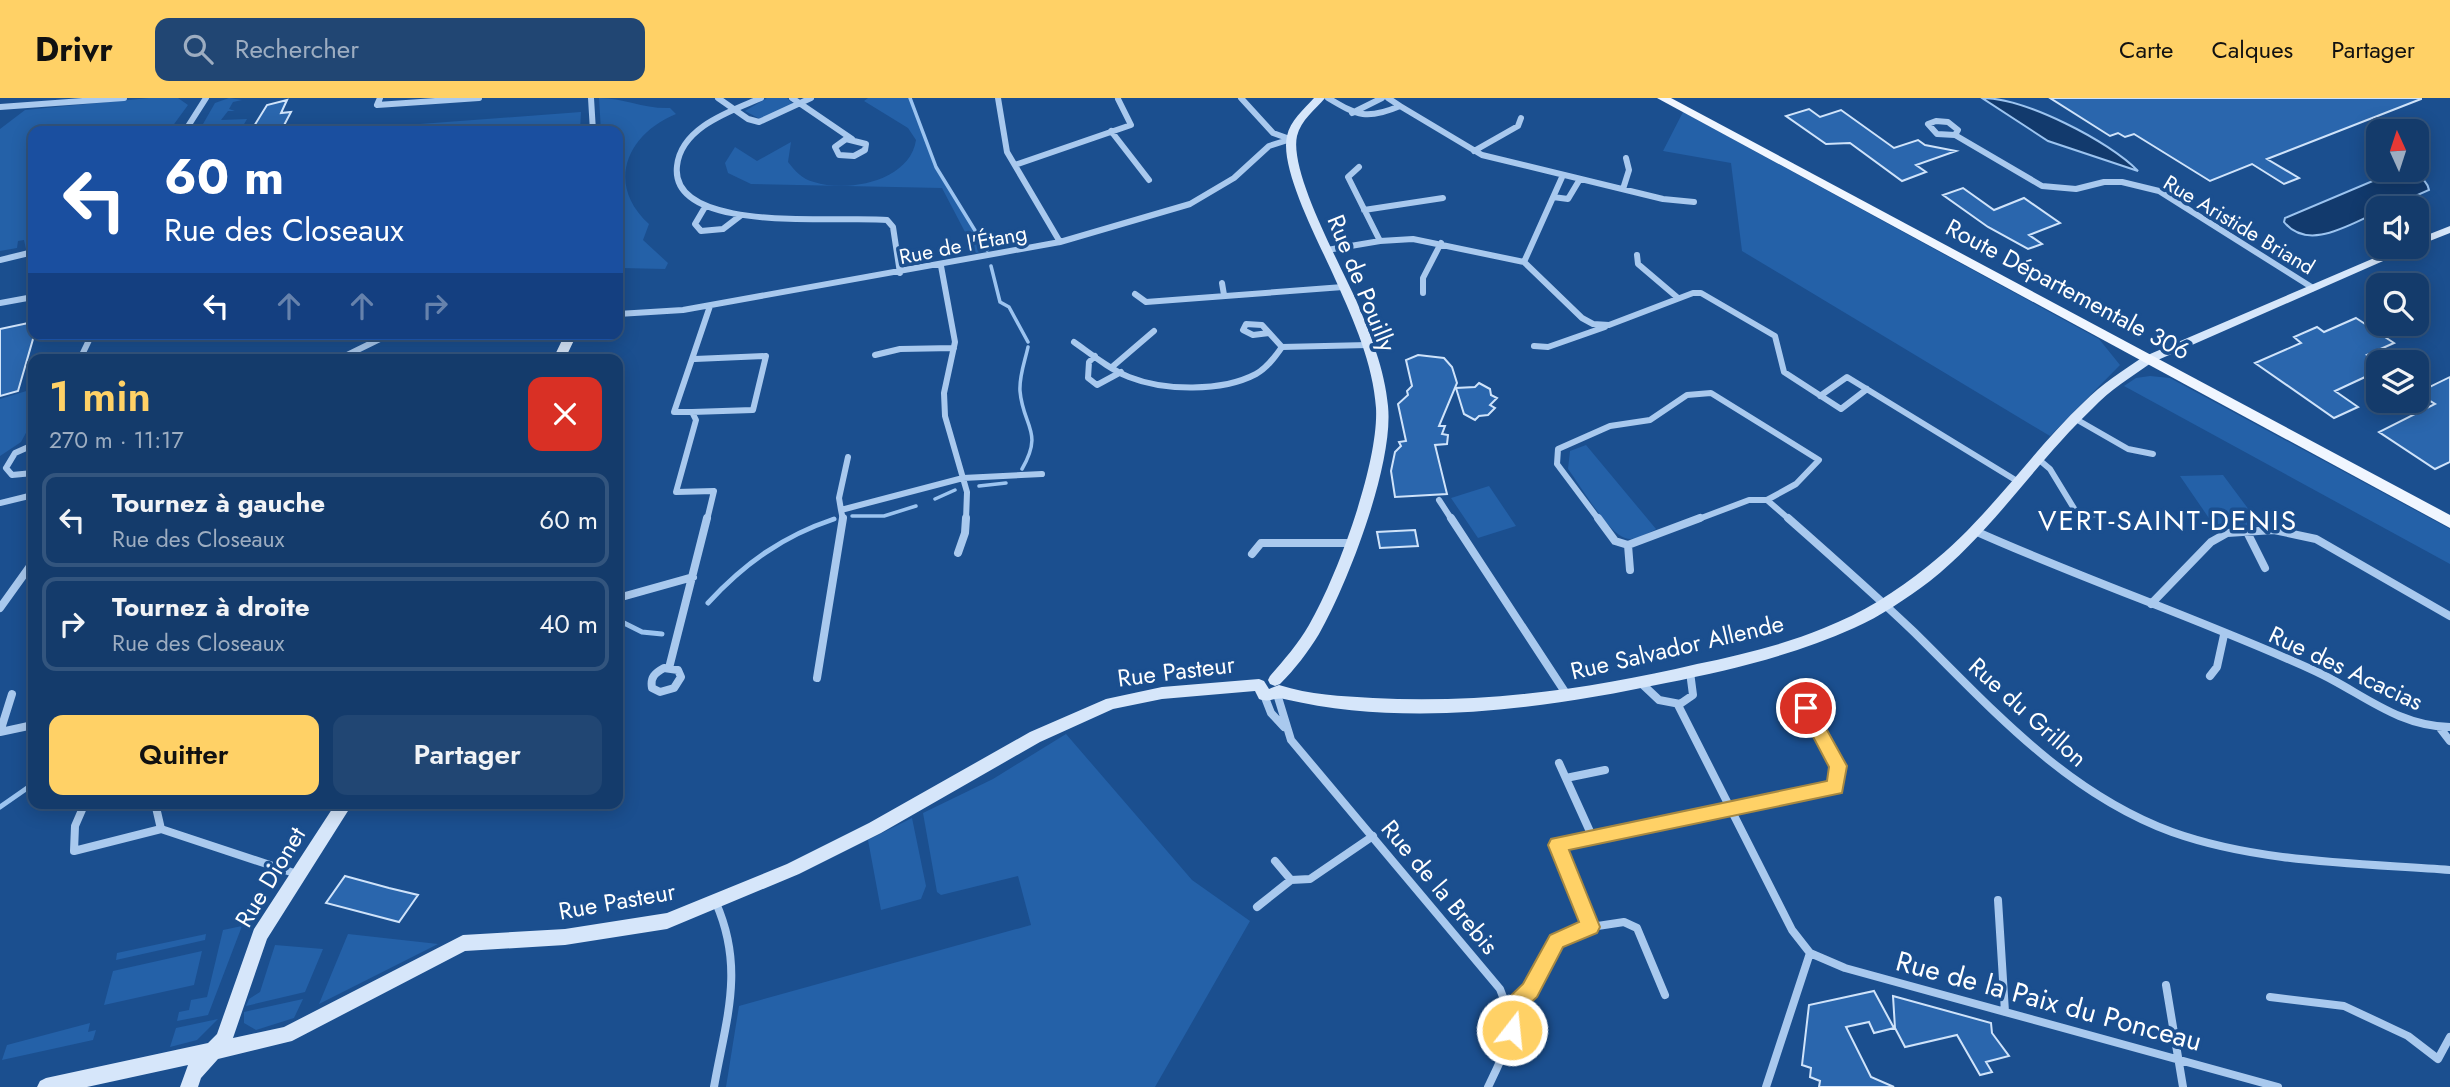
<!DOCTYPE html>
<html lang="fr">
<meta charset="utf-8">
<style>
:root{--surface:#143b6b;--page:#214673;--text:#f1f3f6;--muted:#9dadc1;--line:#33557e;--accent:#ffd166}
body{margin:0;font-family:Jost,sans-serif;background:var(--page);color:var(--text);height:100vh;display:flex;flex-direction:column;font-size:26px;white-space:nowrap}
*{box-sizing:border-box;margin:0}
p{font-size:23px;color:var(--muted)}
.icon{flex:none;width:38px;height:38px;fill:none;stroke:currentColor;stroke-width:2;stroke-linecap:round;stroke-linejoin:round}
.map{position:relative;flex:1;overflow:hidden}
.details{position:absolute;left:28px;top:256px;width:595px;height:455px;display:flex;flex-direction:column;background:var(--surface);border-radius:14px;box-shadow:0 4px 18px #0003,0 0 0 2px var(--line)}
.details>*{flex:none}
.guide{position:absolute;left:28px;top:28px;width:595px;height:214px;border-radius:14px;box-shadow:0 4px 18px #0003,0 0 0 2px var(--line);background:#1a4fa0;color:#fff;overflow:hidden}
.needle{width:46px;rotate:357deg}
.controls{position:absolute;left:2366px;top:21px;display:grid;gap:14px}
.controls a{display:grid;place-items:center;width:63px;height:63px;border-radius:14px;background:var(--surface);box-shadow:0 4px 18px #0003,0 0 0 2px var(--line);font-size:35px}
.pin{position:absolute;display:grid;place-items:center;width:60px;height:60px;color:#fff;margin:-30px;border:4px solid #fff;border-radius:50%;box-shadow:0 2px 7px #0007}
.me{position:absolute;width:77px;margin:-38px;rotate:16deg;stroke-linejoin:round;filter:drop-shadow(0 0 5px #0008)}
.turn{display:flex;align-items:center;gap:24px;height:147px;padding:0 21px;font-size:32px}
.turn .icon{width:91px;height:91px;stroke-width:2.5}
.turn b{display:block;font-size:49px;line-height:60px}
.lanes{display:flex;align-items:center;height:66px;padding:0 21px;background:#0003;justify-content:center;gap:35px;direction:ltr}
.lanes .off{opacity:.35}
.round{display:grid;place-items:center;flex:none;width:74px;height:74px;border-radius:14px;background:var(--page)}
.head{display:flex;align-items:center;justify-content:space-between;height:119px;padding:0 21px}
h1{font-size:42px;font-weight:600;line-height:52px;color:var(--accent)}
.button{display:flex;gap:14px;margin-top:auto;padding:14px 21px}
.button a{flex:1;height:80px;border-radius:14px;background:var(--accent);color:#111;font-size:28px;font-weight:600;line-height:80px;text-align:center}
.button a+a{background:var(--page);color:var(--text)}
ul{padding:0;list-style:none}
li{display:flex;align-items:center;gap:21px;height:94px;margin:0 14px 10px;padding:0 7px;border:4px solid var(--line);border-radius:14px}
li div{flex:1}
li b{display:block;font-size:26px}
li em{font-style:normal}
header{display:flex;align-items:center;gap:42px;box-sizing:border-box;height:98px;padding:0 35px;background:var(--accent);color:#111}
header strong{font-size:33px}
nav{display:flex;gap:38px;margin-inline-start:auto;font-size:24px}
.search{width:490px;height:63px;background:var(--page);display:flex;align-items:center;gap:18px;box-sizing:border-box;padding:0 24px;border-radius:14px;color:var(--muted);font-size:26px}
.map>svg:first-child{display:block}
</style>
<header>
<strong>Drivr</strong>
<div class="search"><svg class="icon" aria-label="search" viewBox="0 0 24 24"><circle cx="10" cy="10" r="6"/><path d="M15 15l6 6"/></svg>Rechercher</div>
<nav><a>Carte</a><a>Calques</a><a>Partager</a></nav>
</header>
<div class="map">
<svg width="2450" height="989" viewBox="0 0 2450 989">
<rect width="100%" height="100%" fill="#1b4f8f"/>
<path fill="#2461a8" d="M149,0H178L188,7L169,33H33V149L26,151L24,142L18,143L17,150L0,153V31L25,12Z
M229,0L242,2L233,4L229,11L235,13H228L221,22L247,21L240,33H199L215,5Z
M599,0C624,0 644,11 670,10L676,16C627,36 605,86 649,126L643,142L668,165L665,171L621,170L618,175V33H601Z
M767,0H787L793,6L760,21L745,13Z
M868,0H910L936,69L987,152L976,155L942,90L751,86L728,75L725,65L735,49L757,63L791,44L788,64C795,73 802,81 814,84C848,95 910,83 916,42L908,30L864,3Z
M581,14L580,33H377L380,29Z
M1683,14L2099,241L2120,267L2050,338L1742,153L1731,65L1663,53Z
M2150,278L2170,280L2450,431V466L2124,288L2136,280Z
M33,291V322L21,344L0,358V301Z
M1586,347L1656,431C1648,435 1634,444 1625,440C1608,435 1580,387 1568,371L1570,353Z
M2223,377L2261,428L2215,429L2180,378Z
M1489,388L1516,428L1478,440L1451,400Z
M1066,636L1192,782L1250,823L1155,989H726L739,908L1031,827L1018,778L941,797L937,794L923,715L993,681Z
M912,720L926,788L921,801L881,812L868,742Z
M242,828L208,917L177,923L179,914L189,912L191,902L207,899L223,832Z
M206,836L205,842L116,862L117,855Z
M348,836L438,846L319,906Z
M275,847L323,851L305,894L246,908L249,901L260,894Z
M202,853L194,887L104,907L113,873Z
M303,901L294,920L256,932L244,925V914Z
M218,921L197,942L170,949L176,930Z
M90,925L88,934L96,932L93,942L2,962L7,947Z"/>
<path fill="#123a6d" stroke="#9cc4f0" stroke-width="2" d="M1982,0C2025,0 2109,43 2138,73L2048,43Z
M2394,74C2408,73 2426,77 2429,92L2388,110H2378V114C2350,126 2308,154 2284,124L2285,120Z"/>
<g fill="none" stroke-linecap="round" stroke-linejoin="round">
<path stroke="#9cc4f0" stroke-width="3.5" d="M910,0L936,69L987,152
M991,168L1000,204L1009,209L1028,244
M1022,371C1044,333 1023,329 1020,293C1019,278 1025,263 1028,249
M979,388L1006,385
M935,401L955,392
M852,418H884L916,408
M831,422L834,421"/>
<path stroke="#9cc4f0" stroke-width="5" d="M708,505C745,465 783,438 834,421
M618,522L642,534L662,536
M0,709L33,686"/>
</g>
<path fill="#2a66ad" stroke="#cfe3fa" stroke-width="2" d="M2050,0H2421V1L2267,61L2299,80L2284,86L2252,66L2210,83L2134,36L2125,39L2118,35L2110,38Z
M287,2L281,15L291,14L281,33H251L267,7Z
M1809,11L1820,19L1841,12L1894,50L1918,42L1925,47L1956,53L1916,67L1926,74L1902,83L1850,45L1826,46L1786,18Z
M1963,90L1994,112L2024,100L2060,125L2029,137L2042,146L2028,151L1988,129L1943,97Z
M2356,220L2394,245L2367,257L2378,264V273L2335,293L2358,309L2334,320L2255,265L2301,245L2294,239L2317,229L2324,234Z
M33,224V241L18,293L0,298V231Z
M1418,257L1444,260L1452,269L1457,285L1439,328H1445L1442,336L1448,337L1447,346L1435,347L1447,396L1395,399L1391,373L1395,354L1401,348L1399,344L1406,343L1398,306L1408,297L1407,293L1412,288L1406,262Z
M2450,279V364L2435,371L2379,334L2435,306L2417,295Z
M1479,285L1490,291L1491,297L1497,300L1490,307L1495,310L1488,317L1479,318L1475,322L1464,316L1456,290L1475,289Z
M1415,432L1418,448L1380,450L1377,434Z
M345,778L389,790L418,797L399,824L326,805Z
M1874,893L1894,930L1874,935L1869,924L1846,929L1871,979L1894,989H1819L1820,983L1810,979L1811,970L1802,967L1809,907Z
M1893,898L1991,925L1992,935L2009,958L1986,964L1992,974L1980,977L1957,937L1905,949L1895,930Z"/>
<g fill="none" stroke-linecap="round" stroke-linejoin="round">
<path stroke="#a9c9ee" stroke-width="6" d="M380,0L377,7L479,0
M591,0L593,33
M718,0L748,21L759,24L811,0
M761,0C731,13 681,29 677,68C669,138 845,117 887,122L893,129L900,175
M792,0L852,41
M998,0L1007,54L1060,144
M1241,0L1273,35L1287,40
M1328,0C1358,18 1367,22 1400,8L1482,57L1663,101L1694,104
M1388,0L1400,8
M0,9L124,0
M1352,15L1382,0
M1936,23L1948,24L1958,32L1955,37L1937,36L1928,26Z
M185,33L206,0
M1111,33L1149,82
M1955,37L2042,88L2076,91L2104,84H2122L2159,93L2313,190
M846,41L866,46L865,52L854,58L839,57L835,49Z
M1474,53L1518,28L1521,20
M1015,67L1131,27L1118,1
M1359,69L1348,79L1380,143
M1623,91L1629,72L1626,60
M1553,99L1568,101L1580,81
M705,109L695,126L701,133L723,131L740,118
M1364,112L1443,100
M1327,152L1380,143L1413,141L1524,164L1563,77
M1637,157L1638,166L1678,200
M0,162L33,154
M1524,164L1582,220L1593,226L1609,227L1693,195H1701L1775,238L1784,274L1841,311L1867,291
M941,168L955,244L944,295L945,318L967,394L966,422
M1222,185L1224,197
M1423,195V180L1441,145
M1135,196L1146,204L1343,189
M0,205L33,199
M618,216L683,212L1060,144L1190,106L1234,80L1269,48L1291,41
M1269,235L1253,237L1243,232L1246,226L1262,227L1282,249
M1074,244C1091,256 1109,271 1129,279C1164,293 1222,294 1256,276C1267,270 1275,259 1282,249L1368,247
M1534,248L1548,249L1605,229
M875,257L900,251L954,250
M1095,258L1089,264L1088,280L1097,287L1121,274
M80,261L92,236
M339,261L390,236
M1112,269L1154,233
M1820,298L1847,279L2017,383
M692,314L753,312L766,258L695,261
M2074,320L2128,351L2153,356
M848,359L839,400L841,412L963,380L1042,376
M2037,360L2050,371L2078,417L2103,416
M6,370L15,355L33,347
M6,370L12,377L33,375
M1439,402L1452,422
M1767,402L1790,422
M0,405L33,397
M841,412L843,422
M707,422L714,393L676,394L696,322L692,314H674L710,208
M1599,422L1557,366L1558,351L1610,328L1650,322L1687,297L1711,295L1819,362L1796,386L1767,402
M1696,422L1749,402H1767"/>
<path stroke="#a9c9ee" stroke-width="8" d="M1451,420L1567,597
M1598,420L1615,443L1628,447L1700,420
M1788,420C1830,457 1873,495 1914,534C1992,611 2066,695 2172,734C2259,765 2358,765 2450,772
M1975,433C2087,483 2203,522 2315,573C2361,594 2396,628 2450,629
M2247,434L2265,470
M1628,447L1630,472
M958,455L965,435L966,420
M1252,456L1261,445H1350
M618,500L693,479
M2151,506L2211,444L2227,435L2274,432L2316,441L2450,518
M0,510L33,464
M664,570L678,572L681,579L674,590L660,594L652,590C650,579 655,575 664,570Z
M669,570L707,420
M2210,578L2217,569L2224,537
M817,580L843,420
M1641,585L1659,602L1680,606L1693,597L1690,574
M12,596L0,634L33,627
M1277,596L1291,642L1500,891C1517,932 1506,952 1488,989
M1264,597L1271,615L1284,629
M1678,607L1792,832L1810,855L1845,870L2278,989
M2440,630L2450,643
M1559,665L1592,738
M1566,680L1605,672
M85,705L75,728L74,753L161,731
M155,705L161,731L297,776
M1275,763L1291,782
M1998,802L2005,914
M1257,809L1291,782L1310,781L1373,738
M2166,887L2183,989
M1665,897L1637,830L1624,824L1591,829L1557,747L1835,689L1838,668L1806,610
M2270,899L2344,908L2408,938L2438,961L2450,939
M1510,911L1530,892L1557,843L1591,829
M714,989C726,921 745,871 716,805
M1766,989L1810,855"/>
<path fill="#d6e6fa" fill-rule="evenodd" d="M1314,0H1325C1315,12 1301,22 1297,38C1289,74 1340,166 1356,202C1370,235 1385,272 1388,308C1394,366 1348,485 1319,536C1308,554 1295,571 1280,586L1275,588L1270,586L1268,582L1270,578C1284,562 1298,546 1309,527C1337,479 1379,365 1376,310C1373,266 1354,223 1336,183C1322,150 1279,72 1287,38C1290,23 1304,11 1314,0Z
M2450,128V135L2417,148V141Z
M2400,149H2415L2151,265C2131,279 2110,292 2093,310C2035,365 1993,433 1930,483C1906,501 1881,518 1854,530C1794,557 1730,572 1666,585C1542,611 1409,630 1284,601C1275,599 1270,605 1259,601L1255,593L1162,601L1113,611L1040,644L881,735L799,776L667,831L565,847L465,853L292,943L218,961L201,980L198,989H180L188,967L87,989H37L40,983L46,980L208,945L217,936L254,831L336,705H353L267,841L233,940L284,929L463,837L565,831L667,815L787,766L869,725L1030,634L1106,601L1162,589L1259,581L1264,583L1269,591L1279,587C1310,597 1341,598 1373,600C1482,606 1591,591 1697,566C1740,557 1783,547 1824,530C1862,515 1896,494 1928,468C1988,421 2029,356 2084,304C2102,286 2122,273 2143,259Z
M565,236H577L565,261H553Z"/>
<path fill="#f0f6ff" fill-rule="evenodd" d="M1657,0H1671L2450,417V430Z"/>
</g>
<path fill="#ffd166" stroke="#a68842" stroke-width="2" d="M1806,603L1812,605L1847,668L1842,695L1569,752L1600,829L1597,835L1563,849L1537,899L1520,915L1522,932L1519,939L1512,942L1505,939L1500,911L1503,905L1523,886L1550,837L1579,824L1548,747L1551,741L1827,683L1829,669L1798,610Z"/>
<g text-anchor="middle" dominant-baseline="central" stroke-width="7" stroke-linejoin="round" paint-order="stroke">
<g font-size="21" fill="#fff" stroke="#1b4f8f">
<text transform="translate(2239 127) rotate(31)">Rue Aristide Briand</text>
<text transform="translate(963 147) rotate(-11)">Rue de l'Étang</text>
</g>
<g font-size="24" fill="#fff" stroke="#1b4f8f">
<text transform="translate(1362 185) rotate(68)">Rue de Pouilly</text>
<text transform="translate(2068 191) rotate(28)">Route Départementale 306</text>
<text transform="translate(1677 549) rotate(-13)">Rue Salvador Allende</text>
<text transform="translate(2346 570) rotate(25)">Rue des Acacias</text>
<text transform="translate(1176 573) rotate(-7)">Rue Pasteur</text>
<text transform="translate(2028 614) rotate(42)">Rue du Grillon</text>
<text transform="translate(270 779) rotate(-59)">Rue Dionet</text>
<text transform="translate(1440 789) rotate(50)">Rue de la Brebis</text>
<text transform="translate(617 803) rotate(-10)">Rue Pasteur</text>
</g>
<g font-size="28" letter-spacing="2" fill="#fff" stroke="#1b4f8f">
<text x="2168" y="422">VERT-SAINT-DENIS</text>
</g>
<g font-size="28" fill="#fff" stroke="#1b4f8f">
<text transform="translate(2049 903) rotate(15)">Rue de la Paix du Ponceau</text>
</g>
</g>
</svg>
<div class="controls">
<a><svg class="needle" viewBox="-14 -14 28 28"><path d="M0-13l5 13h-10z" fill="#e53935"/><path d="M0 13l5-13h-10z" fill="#9dadc1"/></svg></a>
<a><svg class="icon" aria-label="sound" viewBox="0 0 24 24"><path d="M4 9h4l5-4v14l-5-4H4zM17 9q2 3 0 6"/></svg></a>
<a><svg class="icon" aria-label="search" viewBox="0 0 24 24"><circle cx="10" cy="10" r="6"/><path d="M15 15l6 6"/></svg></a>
<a><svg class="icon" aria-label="layers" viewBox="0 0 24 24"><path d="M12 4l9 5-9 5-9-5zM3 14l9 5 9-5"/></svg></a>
</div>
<div class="pin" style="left:1806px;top:610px;background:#d93025"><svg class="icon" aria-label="arrive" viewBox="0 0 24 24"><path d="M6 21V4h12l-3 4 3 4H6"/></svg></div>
<svg class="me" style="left:1512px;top:932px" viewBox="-20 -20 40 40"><circle r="17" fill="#ffd166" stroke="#fff" stroke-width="3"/><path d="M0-11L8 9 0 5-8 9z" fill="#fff"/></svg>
<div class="guide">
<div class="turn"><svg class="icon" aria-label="left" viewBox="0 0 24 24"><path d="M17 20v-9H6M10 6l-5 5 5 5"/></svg><div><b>60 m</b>Rue des Closeaux</div></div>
<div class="lanes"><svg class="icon" aria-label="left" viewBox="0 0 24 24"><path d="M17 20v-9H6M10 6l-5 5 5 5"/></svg><svg class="icon off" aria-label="ahead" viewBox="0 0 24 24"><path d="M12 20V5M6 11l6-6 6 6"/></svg><svg class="icon off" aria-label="ahead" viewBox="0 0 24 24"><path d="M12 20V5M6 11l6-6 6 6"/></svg><svg class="icon off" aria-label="right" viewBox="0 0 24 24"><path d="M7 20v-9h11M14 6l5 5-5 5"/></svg></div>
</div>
<section class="details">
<div class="head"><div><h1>1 min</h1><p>270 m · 11:17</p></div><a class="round" style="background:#d93025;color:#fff"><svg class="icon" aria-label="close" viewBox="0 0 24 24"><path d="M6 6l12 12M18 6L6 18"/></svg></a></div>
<ul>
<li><svg class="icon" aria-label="left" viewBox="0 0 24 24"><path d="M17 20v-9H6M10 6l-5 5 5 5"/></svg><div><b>Tournez à gauche</b><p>Rue des Closeaux</p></div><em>60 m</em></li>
<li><svg class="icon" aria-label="right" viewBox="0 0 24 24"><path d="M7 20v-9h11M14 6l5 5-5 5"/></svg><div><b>Tournez à droite</b><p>Rue des Closeaux</p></div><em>40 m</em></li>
</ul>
<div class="button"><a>Quitter</a><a>Partager</a></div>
</section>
</div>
